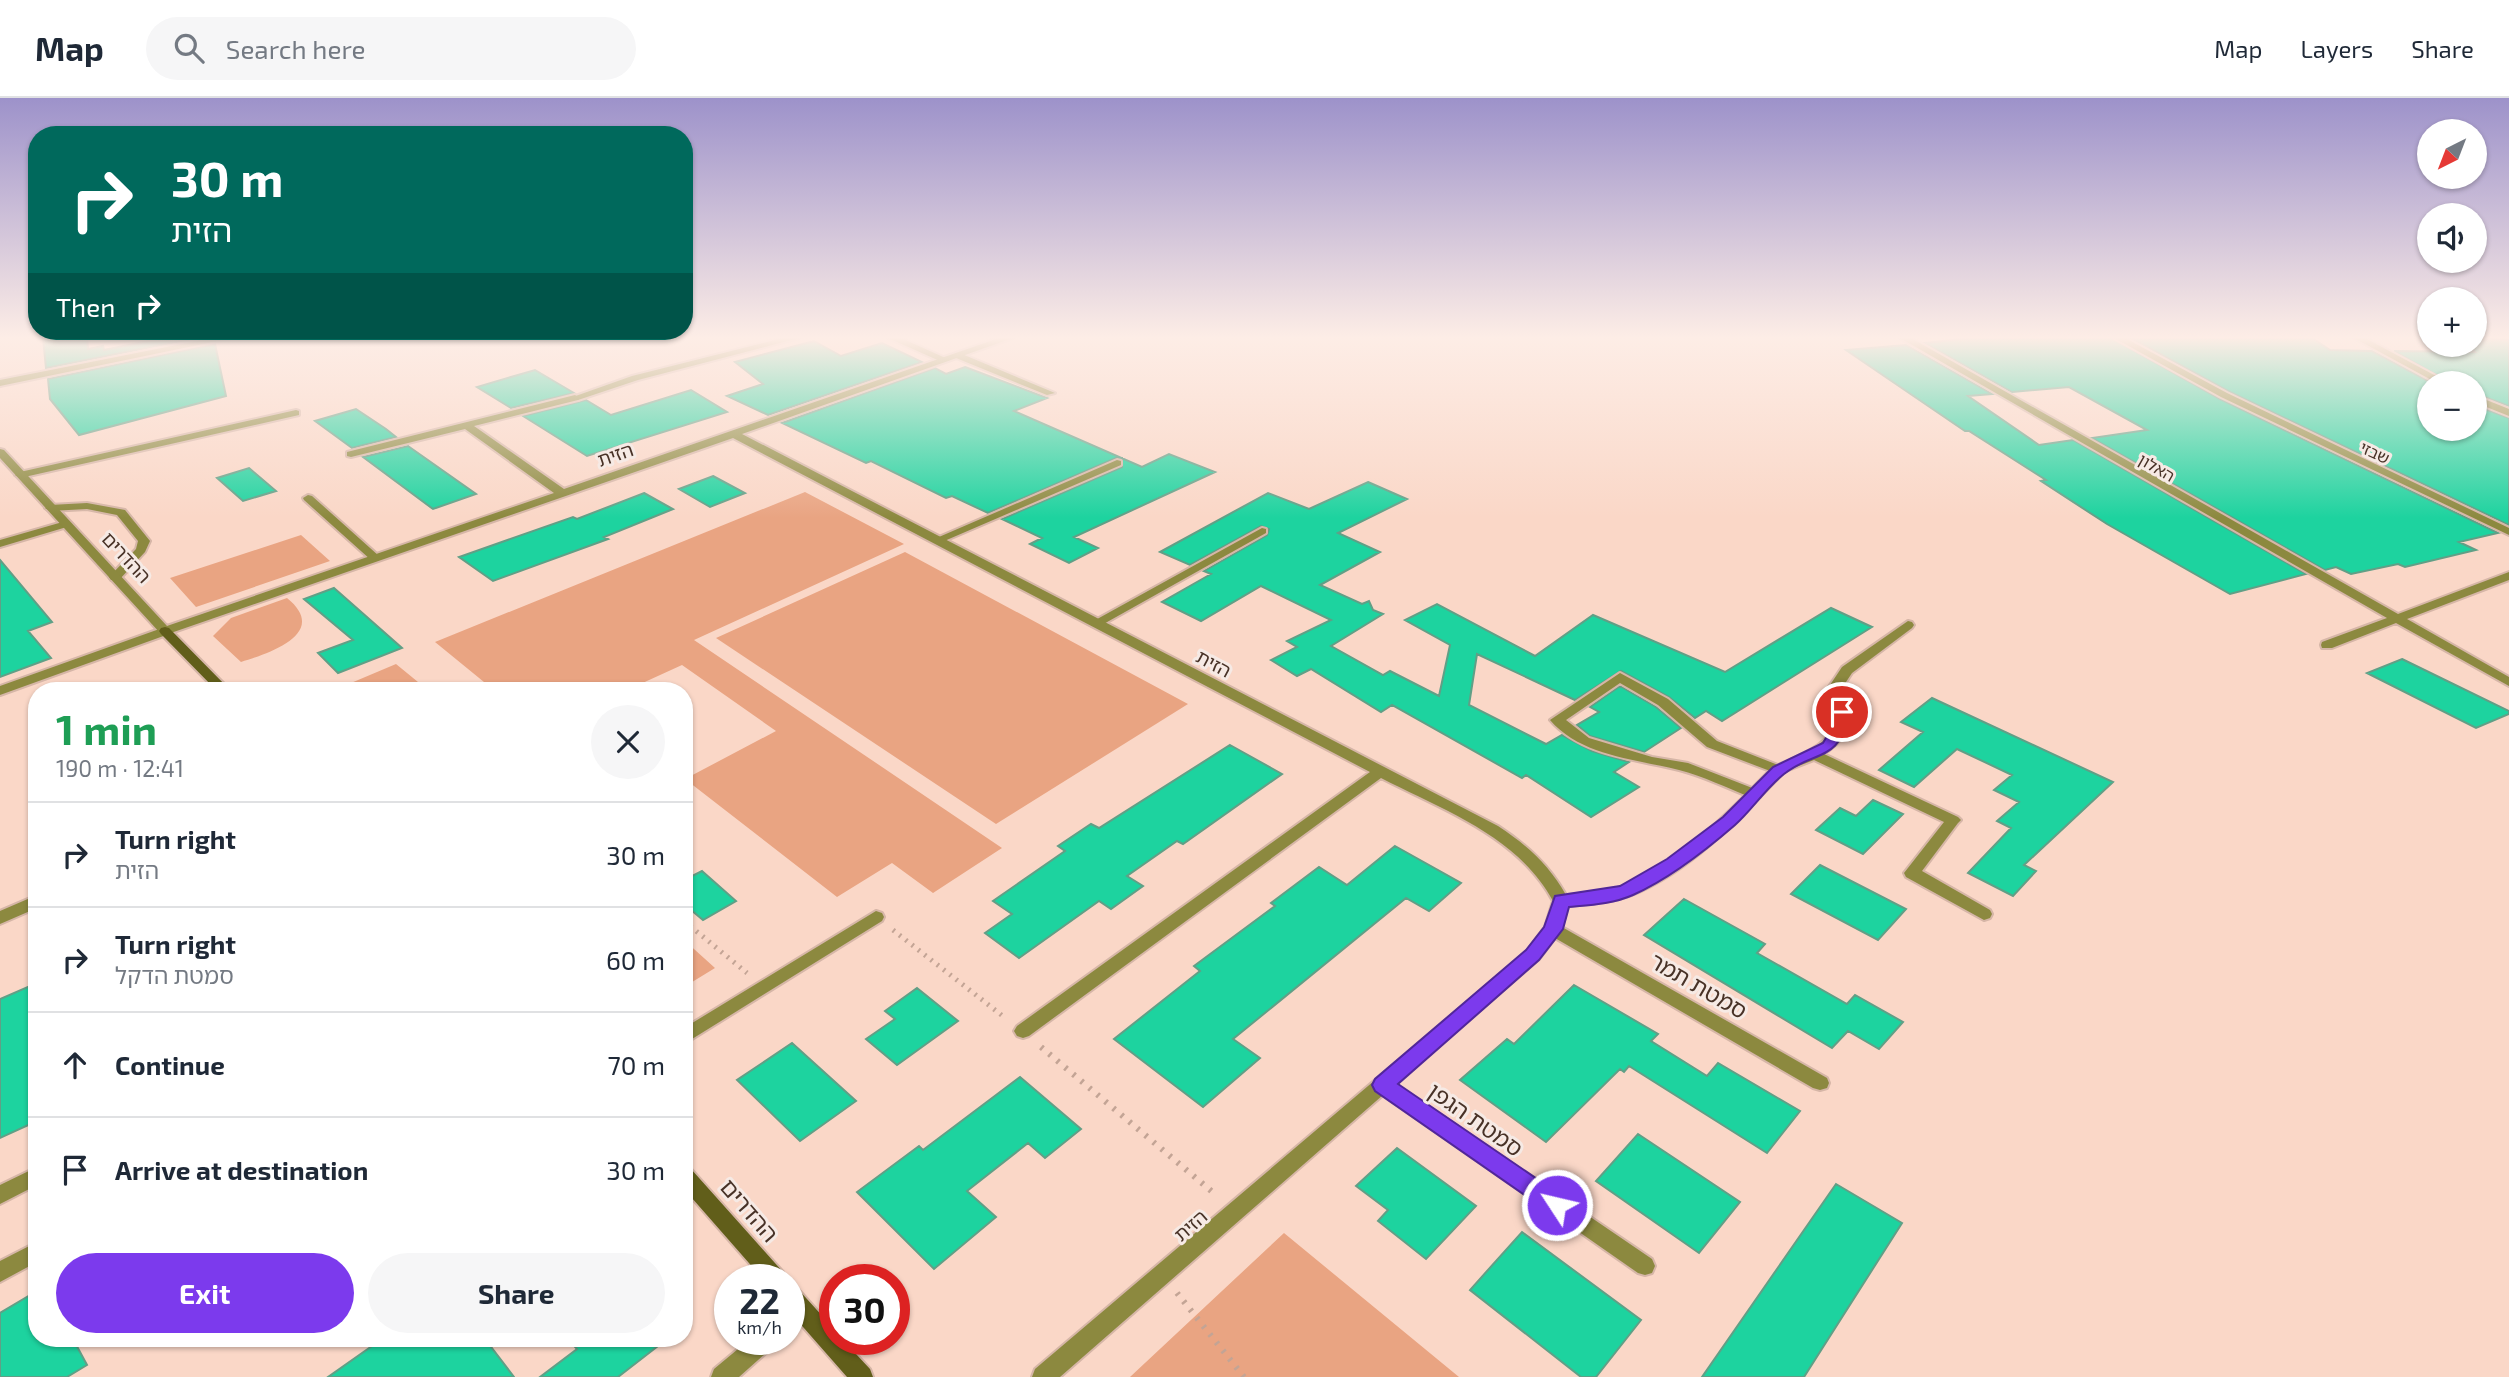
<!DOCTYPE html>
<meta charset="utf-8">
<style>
:root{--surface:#fff;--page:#f6f6f7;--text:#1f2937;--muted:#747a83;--line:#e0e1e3;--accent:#7c3aed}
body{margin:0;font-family:"Exo 2","Noto Sans Hebrew",sans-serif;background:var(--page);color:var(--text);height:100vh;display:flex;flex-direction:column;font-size:26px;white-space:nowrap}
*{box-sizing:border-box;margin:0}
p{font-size:23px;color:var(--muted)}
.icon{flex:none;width:38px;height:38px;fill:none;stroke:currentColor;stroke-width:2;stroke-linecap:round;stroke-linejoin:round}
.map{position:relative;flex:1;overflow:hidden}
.sheet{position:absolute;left:28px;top:584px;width:665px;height:665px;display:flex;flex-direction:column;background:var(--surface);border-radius:28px;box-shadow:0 2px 5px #0004}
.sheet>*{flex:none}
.hud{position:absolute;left:28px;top:28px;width:665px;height:214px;border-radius:28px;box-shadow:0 2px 5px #0004;background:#00695c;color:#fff;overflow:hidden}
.needle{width:46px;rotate:222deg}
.buttons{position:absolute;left:2417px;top:21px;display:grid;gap:14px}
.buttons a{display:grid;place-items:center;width:70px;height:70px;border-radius:50%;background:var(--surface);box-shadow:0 2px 5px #0004;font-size:35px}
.speed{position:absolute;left:714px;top:1166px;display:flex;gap:14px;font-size:35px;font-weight:700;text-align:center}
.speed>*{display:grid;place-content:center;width:91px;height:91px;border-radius:50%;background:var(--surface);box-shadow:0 2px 5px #0004;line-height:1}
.speed small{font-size:18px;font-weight:400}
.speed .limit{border:10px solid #d22;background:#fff;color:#111}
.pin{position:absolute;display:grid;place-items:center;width:60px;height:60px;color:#fff;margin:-30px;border:4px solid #fff;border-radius:50%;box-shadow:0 2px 7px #0007}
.me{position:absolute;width:77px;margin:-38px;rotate:305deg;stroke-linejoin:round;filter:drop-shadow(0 0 5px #0008)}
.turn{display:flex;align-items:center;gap:24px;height:147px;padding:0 28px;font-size:32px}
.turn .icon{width:91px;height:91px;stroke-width:2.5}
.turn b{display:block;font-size:49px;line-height:60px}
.then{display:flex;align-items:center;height:66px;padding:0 28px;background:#0003;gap:14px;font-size:26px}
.round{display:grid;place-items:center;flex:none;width:74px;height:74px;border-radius:37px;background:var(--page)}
.headline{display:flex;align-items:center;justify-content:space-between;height:119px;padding:0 28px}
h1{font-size:42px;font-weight:700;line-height:52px;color:#1e9e55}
.action{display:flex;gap:14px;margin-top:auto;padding:14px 28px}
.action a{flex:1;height:80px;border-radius:42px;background:var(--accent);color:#fff;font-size:28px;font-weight:700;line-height:80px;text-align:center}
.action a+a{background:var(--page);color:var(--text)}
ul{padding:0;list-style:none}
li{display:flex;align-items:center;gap:21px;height:105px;padding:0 28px;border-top:2px solid var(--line)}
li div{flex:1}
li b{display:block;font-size:26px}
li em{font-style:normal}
header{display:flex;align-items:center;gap:42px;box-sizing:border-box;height:98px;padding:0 35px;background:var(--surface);border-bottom:2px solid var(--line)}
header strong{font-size:33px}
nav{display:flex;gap:38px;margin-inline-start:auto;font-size:24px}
.search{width:490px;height:63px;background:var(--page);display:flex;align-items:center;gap:18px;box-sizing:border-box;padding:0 24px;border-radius:38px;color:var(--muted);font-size:26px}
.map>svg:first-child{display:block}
</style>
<header>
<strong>Map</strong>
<div class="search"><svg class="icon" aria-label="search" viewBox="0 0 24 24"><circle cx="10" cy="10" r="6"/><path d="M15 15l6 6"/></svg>Search here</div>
<nav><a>Map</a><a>Layers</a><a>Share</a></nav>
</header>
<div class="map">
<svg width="2509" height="1279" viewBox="0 0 2509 1279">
<rect width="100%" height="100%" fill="#fad7c7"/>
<path fill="#e9a482" d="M805,394L904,446L694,542L1002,750L933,795L892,765L837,799L685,681L776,633L682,567L625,593H495L435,544Z
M301,437L330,463L196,509L170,480Z
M905,454L1188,606L996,726L716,540Z
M287,500C330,535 270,555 241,564L213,538L231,520Z
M396,566L429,593H332Z
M684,842L715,870L684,889Z
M1284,1135L1459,1279H1130Z"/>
<path fill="#1dd39f" stroke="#619f86" stroke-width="2" d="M43,240H87L88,251L103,248L104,252L163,240H196L46,270Z
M1971,240H2111L2220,301L2498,435L2459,444L2476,452L2405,469L2398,466L2351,476L2336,469L2325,472L2092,340L2147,332L2069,289L2012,294L1925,245Z
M2131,240H2312L2330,252L2372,253L2432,285H2429V331H2474V307L2509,320V427L2228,293Z
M2474,240L2509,242V308L2474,295V285H2451L2394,253L2475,254L2468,247H2474Z
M814,243L841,258L882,245L922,264L768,317L727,298L763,286L735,264Z
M215,246L226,298L79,337L50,301L48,281Z
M1906,247L1992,296L1968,298L2039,347L2073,342L2306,476L2230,496L2107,426L2041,383L2046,382L1969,333H1965L1846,252Z
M965,269L1047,300L1014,313L1142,369L1169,356L1215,374L1074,439L1098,450L1069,465L1030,446L1042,440L1002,421L1122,369V360H1116L988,415L952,398L946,400L871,363L866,365L782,325L935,270L946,276Z
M535,272L574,295L511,310L477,289Z
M691,292L727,314L587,358L523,318L586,302L611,317Z
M356,311L386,331L396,339L352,350L315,323Z
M408,348L476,396L433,411L363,359Z
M249,370L276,393L243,403L217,380Z
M713,378L745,395L710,409L679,391Z
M1368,384L1407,401L1338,435L1380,454L1320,487L1362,506L1369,503L1373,512L1383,516L1331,548L1383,577L1390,573L1439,598L1450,547L1405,522L1437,506L1535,558L1593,517L1725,574L1831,510L1872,529L1722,623L1706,613L1695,620L1669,599L1621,573L1575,602L1477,556L1469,607L1546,646L1562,637L1592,653L1629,664L1614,674L1639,689L1591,719L1526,677L1522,680L1392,607L1381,614L1311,571L1297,578L1271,562L1297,549L1287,543L1331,522L1261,488L1201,523L1162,504L1211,476L1204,473L1267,437L1269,431L1261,428L1190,467L1160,454L1268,395L1309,411Z
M644,395L673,411L604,439L608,441L493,483L459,459L573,419L577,421Z
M0,462L52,524L28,533L51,560L0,579Z
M334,490L402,550L338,575L318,555L353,542L304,501Z
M2402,561L2509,613V616L2476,630L2367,575Z
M1620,588L1656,609L1681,630L1644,654L1590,638L1577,627L1599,614L1590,609Z
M1932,600L2113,684L2024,767L2036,773L2013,798L1968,775L2011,730L1997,723L2019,704L1994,692L2012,677L1957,651L1914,689L1879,672L1923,634L1901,624Z
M1230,647L1282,676L1183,746L1177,743L1127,778L1143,788L1111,811L1099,803L1019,860L985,835L1012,816L993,803L1065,753L1058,748L1091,726L1099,730Z
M1873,702L1903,716L1863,756L1816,732L1840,710L1856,718Z
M1395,748L1461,785L1429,813L1406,800L1233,941L1260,960L1203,1009L1114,941L1200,873L1194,868L1275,808L1271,805L1319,769L1347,787Z
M1820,767L1906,811L1878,842L1791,796Z
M702,773L736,803L703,822L684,806V782Z
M1684,801L1765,846L1757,855L1847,906L1855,897L1903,924L1879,951L1848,933L1832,950L1644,837Z
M37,885V1023L0,1040V901Z
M1574,887L1658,936L1651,943L1707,978L1718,965L1800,1013L1767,1055L1629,968L1624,974L1620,971L1546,1044L1460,982L1507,941L1514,946Z
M917,890L958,923L897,967L866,941L895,921L885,913Z
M792,945L856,1003L800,1043L737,982Z
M1020,979L1081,1031L1045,1060L1028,1045L967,1093L996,1119L934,1171L857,1094L919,1048L923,1052Z
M1638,1036L1740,1104L1699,1155L1596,1083Z
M1397,1050L1476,1108L1426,1161L1378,1123L1388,1112L1356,1088Z
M1836,1086L1902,1125L1804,1279H1702Z
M1522,1134L1641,1222L1596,1279H1581L1470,1192Z
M37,1193V1241H73L87,1267L67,1279H0V1215Z
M382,1241H485L514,1279H328Z
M568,1241H667L618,1279H540L577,1251Z"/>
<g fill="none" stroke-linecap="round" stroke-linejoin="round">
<g stroke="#d6b6a7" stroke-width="4">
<path id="lane" d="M212,240H232L0,288V282Z
M783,240H799L638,282L578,302L570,300L632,278Z
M888,240H901L950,262L942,264Z
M956,256H962L1055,295L1047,297L956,260Z
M296,312L299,313V317L20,380L15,377L20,374Z
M1117,362L1121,363V367L942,444H934L932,442Z
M308,397L312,398L379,458V462H371L304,402L303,400Z
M87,405L125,412L150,443L145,454L119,482H111L109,479L136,451L138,443L117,417L87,411L50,413L45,410L50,407Z
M66,423L72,426L70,428L0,449V442Z
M1262,430L1266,431V435L1100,528H1092L1090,525Z
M1908,523L1912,524L1914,527L1912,530L1852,575L1840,593C1853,623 1852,636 1824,656L1958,719L1961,722L1958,725L1922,773L1990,812L1992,816L1990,820L1984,822L1906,779L1904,775L1944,724L1814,662L1778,676L1707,649L1658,607L1620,585L1566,622L1589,640L1652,659L1688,665L1760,693L1762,696L1760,699H1750C1727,690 1703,678 1679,672C1635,661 1581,658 1550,622L1620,575L1668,601L1717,643L1778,667C1801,657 1838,645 1835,614C1834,606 1829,600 1826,593L1842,569Z
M165,529L169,530L171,533L169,536L0,597V588Z
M37,797V810L0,826V813Z
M876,813L882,815L884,819L882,823L684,946V930Z
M37,1069V1087L0,1106V1087Z
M750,1241H777L774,1248L739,1279H711L714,1271Z"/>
</g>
<g stroke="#d6b6a7" stroke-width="4">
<path id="street" d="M999,240H1013L742,336L1498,728C1527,747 1549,767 1566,797C1582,796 1599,796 1614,791C1672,775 1732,711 1773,669H1783L1785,672L1783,675C1739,721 1692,772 1632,797C1611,805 1589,806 1568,808L1562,829L1827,980L1829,985L1827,990L1820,992L1813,990L1555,840L1539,861L1395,986L1652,1161L1655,1168L1652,1175L1645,1177L1638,1175L1383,997L1060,1279H1032L1035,1271L1527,853L1545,829L1553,803C1518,738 1443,712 1381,680L1029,938L1023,940L1017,938L1014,933L1017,928L1370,674L733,340L165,537L161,536L0,360V351L4,352L167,528L554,395L465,331L351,359L347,358V354L575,297L580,300L578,302L474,328L564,391Z
M1900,240H1911L2398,516L2509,474V482L2407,521L2509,579V588L2396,525L2332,550H2322L2321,547L2322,544L2387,520Z
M2114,240H2125L2227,295L2509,430V437L2221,299Z
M2354,240H2365L2449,285H2437Z
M2474,297L2509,311V318L2474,304Z
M37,1144V1164L0,1184V1163Z"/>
</g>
<g stroke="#d6b6a7" stroke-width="4">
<path id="secondary" d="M165,529L169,530L231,593H217L161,536L159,533L161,530Z
M684,1069L691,1071L783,1174L786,1181H763L684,1091Z
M789,1187L797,1190L835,1232V1241H842L870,1271L873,1279H847L789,1213Z"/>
</g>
<path stroke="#c3a495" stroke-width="5" stroke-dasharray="2 6" stroke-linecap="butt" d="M684,823L747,875
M893,832L1004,919"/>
<path stroke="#c3a495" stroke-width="6" stroke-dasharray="2.5 8" stroke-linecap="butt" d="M1041,949L1216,1097
M1177,1195L1244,1279"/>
<use href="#lane" fill="#8c893f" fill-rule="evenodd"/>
<use href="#street" fill="#8c893f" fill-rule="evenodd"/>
<use href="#secondary" fill="#615e1a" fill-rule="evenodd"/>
</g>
<linearGradient id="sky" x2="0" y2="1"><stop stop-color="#9d92ca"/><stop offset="0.57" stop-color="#fdede6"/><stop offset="1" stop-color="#fdede6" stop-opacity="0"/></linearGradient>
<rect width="2509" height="420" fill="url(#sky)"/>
<path fill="#7c3aed" stroke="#51269a" stroke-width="2" d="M1842,610L1850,614C1839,666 1816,651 1784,676C1765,691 1752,712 1735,727C1705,753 1669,781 1633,797C1613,806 1590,807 1569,809L1563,831L1539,862L1398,986L1565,1100L1569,1107L1565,1114L1557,1117L1549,1114L1375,993L1372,987L1375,981L1526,852L1544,829L1555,798L1620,788L1667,761L1723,719L1773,669L1823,645L1831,631L1834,614Z"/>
<g text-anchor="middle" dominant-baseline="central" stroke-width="6" stroke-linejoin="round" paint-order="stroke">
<g font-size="16" fill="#483227" stroke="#f6eae5">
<text transform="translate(2375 354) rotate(25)">שבזי</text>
<text transform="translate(2157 369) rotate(30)">האלון</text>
</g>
<g font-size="19" fill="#483227" stroke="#f6eae5">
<text transform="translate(615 356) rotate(-19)">הזית</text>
<text transform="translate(127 459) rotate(47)">ההדרים</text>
<text transform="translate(1214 565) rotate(28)">הזית</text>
<text transform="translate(1190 1127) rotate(-41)">הזית</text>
</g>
<g font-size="23" fill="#483227" stroke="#f6eae5">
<text transform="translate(1699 887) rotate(30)">סמטת תמר</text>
<text transform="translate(1476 1021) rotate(35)">סמטת הגפן</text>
<text transform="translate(750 1112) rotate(49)">ההדרים</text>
</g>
</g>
</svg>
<div class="buttons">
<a><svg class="needle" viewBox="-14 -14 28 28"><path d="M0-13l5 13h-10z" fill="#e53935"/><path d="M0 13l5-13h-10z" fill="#747a83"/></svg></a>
<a><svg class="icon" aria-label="sound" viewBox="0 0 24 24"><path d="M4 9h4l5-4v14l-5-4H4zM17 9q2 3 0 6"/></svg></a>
<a>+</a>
<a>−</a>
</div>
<div class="speed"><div>22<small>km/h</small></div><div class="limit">30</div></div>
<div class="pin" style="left:1842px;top:614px;background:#d93025"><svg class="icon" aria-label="arrive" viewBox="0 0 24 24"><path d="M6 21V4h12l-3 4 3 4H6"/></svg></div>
<svg class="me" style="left:1557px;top:1107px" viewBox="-20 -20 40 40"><circle r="17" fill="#7c3aed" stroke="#fff" stroke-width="3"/><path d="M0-11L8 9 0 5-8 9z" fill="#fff"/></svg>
<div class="hud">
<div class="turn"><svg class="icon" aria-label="right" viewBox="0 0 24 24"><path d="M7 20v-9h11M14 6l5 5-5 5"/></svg><div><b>30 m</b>הזית</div></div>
<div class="then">Then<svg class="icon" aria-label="right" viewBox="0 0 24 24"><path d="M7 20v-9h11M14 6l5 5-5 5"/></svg></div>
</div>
<section class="sheet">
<div class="headline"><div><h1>1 min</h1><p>190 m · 12:41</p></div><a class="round"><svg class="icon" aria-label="close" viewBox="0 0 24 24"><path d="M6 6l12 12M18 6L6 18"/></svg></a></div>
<ul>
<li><svg class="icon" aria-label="right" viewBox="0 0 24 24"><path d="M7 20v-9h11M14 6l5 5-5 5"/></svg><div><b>Turn right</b><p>הזית</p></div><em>30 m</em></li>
<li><svg class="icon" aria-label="right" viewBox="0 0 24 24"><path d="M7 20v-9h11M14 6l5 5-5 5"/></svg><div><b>Turn right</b><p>סמטת הדקל</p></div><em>60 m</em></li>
<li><svg class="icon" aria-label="ahead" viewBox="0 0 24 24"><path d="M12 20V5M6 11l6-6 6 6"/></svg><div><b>Continue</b></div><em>70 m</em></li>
<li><svg class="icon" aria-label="arrive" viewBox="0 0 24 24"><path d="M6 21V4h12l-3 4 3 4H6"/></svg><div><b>Arrive at destination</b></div><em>30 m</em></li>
</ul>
<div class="action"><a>Exit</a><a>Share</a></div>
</section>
</div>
